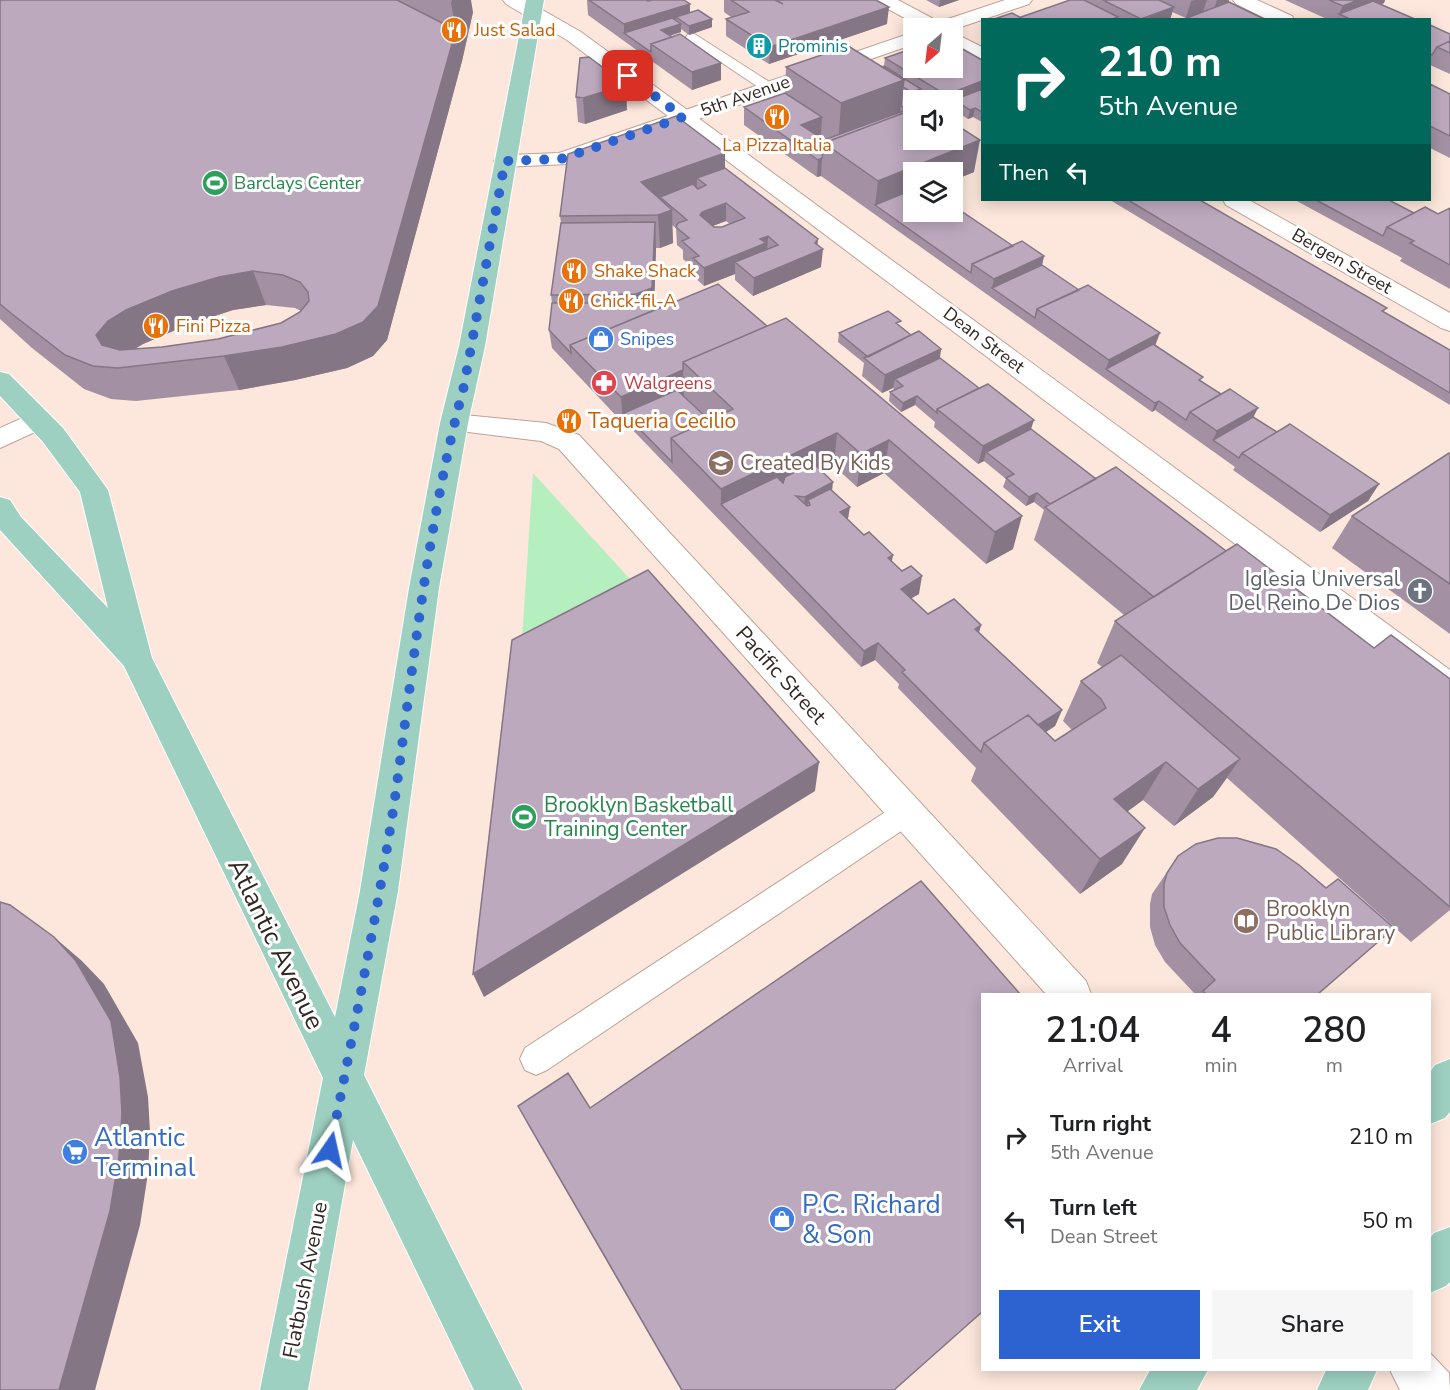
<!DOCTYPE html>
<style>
:root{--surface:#fff;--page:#f6f6f6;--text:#202124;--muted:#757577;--accent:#2c63d1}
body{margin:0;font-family:"Nunito Sans",sans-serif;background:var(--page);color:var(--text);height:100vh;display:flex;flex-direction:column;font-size:22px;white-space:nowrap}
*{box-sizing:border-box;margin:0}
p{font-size:20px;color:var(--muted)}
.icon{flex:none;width:33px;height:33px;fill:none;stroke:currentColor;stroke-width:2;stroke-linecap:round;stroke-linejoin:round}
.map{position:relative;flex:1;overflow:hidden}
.drawer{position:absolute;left:981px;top:993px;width:450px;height:378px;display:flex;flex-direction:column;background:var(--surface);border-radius:0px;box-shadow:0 3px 15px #0003}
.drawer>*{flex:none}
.banner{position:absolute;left:981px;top:18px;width:450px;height:183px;border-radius:0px;box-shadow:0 3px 15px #0003;background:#00695c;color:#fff;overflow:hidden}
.needle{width:39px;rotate:208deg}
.fabs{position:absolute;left:903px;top:18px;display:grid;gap:12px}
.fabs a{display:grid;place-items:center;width:60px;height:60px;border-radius:0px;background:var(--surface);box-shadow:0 3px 15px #0003;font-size:30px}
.pin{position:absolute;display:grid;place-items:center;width:51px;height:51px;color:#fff;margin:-26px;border-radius:12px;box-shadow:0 3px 9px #0006}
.me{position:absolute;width:66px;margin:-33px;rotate:11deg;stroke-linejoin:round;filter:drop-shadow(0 0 4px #0008)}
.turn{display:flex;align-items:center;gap:21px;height:126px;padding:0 18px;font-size:27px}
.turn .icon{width:78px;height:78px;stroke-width:2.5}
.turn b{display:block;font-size:42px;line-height:51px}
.then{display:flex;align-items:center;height:57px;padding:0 18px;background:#0003;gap:12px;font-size:22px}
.eta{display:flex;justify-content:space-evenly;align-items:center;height:102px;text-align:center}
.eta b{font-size:36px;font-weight:600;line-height:42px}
.cta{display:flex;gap:12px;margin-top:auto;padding:12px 18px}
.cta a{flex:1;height:69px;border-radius:0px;background:var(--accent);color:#fff;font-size:24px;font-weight:600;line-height:69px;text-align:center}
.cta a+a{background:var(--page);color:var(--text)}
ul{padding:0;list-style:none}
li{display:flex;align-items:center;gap:18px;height:84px;padding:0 18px}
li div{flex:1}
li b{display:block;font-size:22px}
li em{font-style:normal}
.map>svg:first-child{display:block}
</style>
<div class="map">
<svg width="1450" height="1390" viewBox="0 0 1450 1390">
<rect width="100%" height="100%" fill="#fde6db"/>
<path fill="#b5efbf" d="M533,473L651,602L520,670Z"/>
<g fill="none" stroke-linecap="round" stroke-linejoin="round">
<g stroke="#bea396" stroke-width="2">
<path id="service" d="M693,33L774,85L777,88L774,91H764L688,40L686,37L688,34Z
M906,801L916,805L920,813L916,821L547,1070L536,1075L525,1070L520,1059L525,1048L896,805Z"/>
</g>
<g stroke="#bea396" stroke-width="2">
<path id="minor" d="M503,0H525L581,32L1450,670V701L1438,697L567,40L506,4Z
M876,0H898L943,24L945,28H923L879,4Z
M1233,0H1257L1292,16L1294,20H1269L1236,4Z
M952,32L982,47V61L952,46Z
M1223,200H1249L1450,313V331L1441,328L1226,205Z
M38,411L48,414L52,420L48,426L0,448V428Z
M454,414L546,423L579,435L1086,981L1091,994H1046L559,449L541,441L444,429L440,423L444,417Z
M1430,1353L1449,1373L1450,1390H1400L1390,1370H1430Z"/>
</g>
<g stroke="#bea396" stroke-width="2">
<path id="tertiary" d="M1005,0H1032L1029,4L952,30L931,28L933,24Z
M914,32V44L569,164L505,167L497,166L494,161L497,156L505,155L559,153Z"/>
</g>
<g stroke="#fff" stroke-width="2">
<path id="primary" d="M526,0H544L485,346L468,423L439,588L398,891L364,1075L523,1390H474L353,1140L308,1390H260L323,1078L124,666L0,530V497L10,500L21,517L108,608L80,492L43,442L0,396V372L9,374L63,428L108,490L152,658L335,1017L360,891L409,588L440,423L459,346Z
M1450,1059V1112L1445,1118L1430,1124V1072L1435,1065Z
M1450,1227V1282L1446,1286L1430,1293V1238L1434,1233Z
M1150,1370H1208L1197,1390H1139Z
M1326,1370H1377L1368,1390H1317Z"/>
</g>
<use href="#service" fill="#fff" fill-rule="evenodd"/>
<use href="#minor" fill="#fff" fill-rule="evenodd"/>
<use href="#tertiary" fill="#fff" fill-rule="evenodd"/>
<use href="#primary" fill="#9dd0c0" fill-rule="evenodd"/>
</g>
<path fill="#a391a3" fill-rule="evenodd" d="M0,0H452L473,12L462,61L387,340L373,356L347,368L295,380L239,390L136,401L111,399L84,389L32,348L0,319ZM266,305L295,308L301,311L281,323L218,339L162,347L134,349L143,344L187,325L233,310Z
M587,0H684L690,4V12L712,19V27L689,35L681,29V32L670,36L721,63V80L692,90L588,15Z
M724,0H876L887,24L769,64L726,36V19L731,17L724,12Z
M926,0H959L939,7Z
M1070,0H1229V2L1266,20H1184L1186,18L1172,12L1170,20H994L1021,17Z
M1285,0H1385L1384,3L1381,4L1417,20H1329Z
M1430,25L1450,34V74L1430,65Z
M885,58L982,60V122L973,117L968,119L952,109V100H925L920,98L914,100L974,172L952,181V172H914V212L1044,256L1042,265L1156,345L1201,381L1253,417L1277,432L1379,484L1368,501L1320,532L1233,470L1235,467L1155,410L1152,412L821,176L817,177L744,125V107L785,93L786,67H882L884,66ZM821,135L826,139H827L824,140L818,136Z
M1430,84L1450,94V158L1430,148Z
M576,97L627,110L585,124L578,122Z
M725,168L818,245L821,267L753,296L735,280V274L704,286L693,276V268L683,259V250L677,245L676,228L672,225L673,243L660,248H656L654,297L664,306L767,326L786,318L1013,549L986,564L884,473L857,487L834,466L822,472L848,520L892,562L919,594L911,598L928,614L981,625L979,633L1062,710L1055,726L1046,732L1055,741L1072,730L1063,721L1081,681L1102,667L1097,663L1115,621L1124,615L1034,540L1044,510L1034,502L1026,506L1003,487L1006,479L984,461L978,464L934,427L935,422L915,405L901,412L889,401L890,392L895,390L893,388L882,393L862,376L864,363L838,342L839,333L900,326L911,335L941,349L940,358L1096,479L1226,551L1374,648L1450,679V910L1411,942L1227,778L1213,797L1174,826L1143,800L1128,811L1122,864L1080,894L971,781L976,768L898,688L899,684L875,660L861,667L625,422L623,423L552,348L549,330L552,303L551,295L561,223L560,216ZM726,221L730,224L722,227H714L712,226Z
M1110,200H1200L1385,312L1450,350V405Z
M1295,200H1389L1414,213L1438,214L1450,208V289L1400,261L1402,258Z
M1450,454V634L1332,548L1352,516Z
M1178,856L1318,994H1195L1165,962L1155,945L1150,927V904L1152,894Z
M518,1106L590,1108L894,1390H681L528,1125Z"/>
<path fill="#847685" d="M452,0H471L473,12L462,61L387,340L373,356L347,368L295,380L239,390L224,356L378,306L456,30L451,3Z
M940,0H959L939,7Z
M1195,0H1207L1203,12L1186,18L1191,1Z
M1217,0H1229L1226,11L1212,16Z
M1358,0H1385L1384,3L1348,18L1339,14L1343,6Z
M690,4V21L676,17V25L681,24V32L662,38L624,33V24Z
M889,7L887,24L769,64L770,47Z
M1174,7L1170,20H1141Z
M712,19V27L689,35V26Z
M721,63V80L692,90V72Z
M904,80L921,89L920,98L901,104L899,123L838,146L841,103Z
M982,81V98L954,100L952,109V100H946V95Z
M626,85L627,110L585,124L583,98Z
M914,104V121L902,125L904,108Z
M975,108L973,117L968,119L970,110Z
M822,117L821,135L800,142L801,125Z
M980,140L974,172L952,181V172H914V197L875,205L874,214L878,181Z
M725,153V186L706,185L697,178V196L660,197V209L641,182Z
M822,158L821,176L817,177L818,160Z
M726,203V221L702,230L700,215L702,212Z
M672,210L673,243L660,248L658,215Z
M655,222L656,248L654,314L638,321L636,294Z
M768,236L767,254L735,262V274L704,286V268Z
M818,239L817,252L823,249L821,267L753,296L754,278L815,243Z
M1044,256L1040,274L992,288L994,279Z
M253,271L266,305L233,310L187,325L143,344L125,355L115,368L96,335L108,321L126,310L172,291L219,277Z
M1160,333L1153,351L1106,369L1109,360Z
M941,349L938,367L895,379L893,388L882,393L885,375Z
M683,370L684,396L631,420L624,413L625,422L623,423L621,397Z
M917,396L915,405L901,412L903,403Z
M1159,401L1155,410L1152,412L1155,403Z
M1258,408L1249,426L1213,440L1217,431Z
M1034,420L1028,438L986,452L984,461L978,464L983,446Z
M837,433L834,466L733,516L721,505V489Z
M889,440L884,473L857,487L861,454Z
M833,482L831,500L810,505L808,500L807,512L803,514L805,497Z
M1379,484L1368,501L1320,532L1330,515Z
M1037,493L1034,502L1026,506L1029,497Z
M850,507L847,525L840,512Z
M1022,516L1013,549L986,564L995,532Z
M893,555L890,573L888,558Z
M922,576L919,594L898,606L901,589Z
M981,625L976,641L975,629Z
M878,643L875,660L861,667L864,651Z
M1062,710L1055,726L1002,761L995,753Z
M1240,759L1213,797L1174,826L1198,789Z
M819,762L815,791L484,997L473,974Z
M1166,762L1143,800L1094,836L1114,799Z
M1145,828L1122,864L1080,894L1100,859Z
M54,937L82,961L104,984L138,1043L148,1097L150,1132L148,1173L140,1225L95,1390H59Z"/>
<path fill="#bda9be" stroke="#847685" stroke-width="1.5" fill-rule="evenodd" d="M0,0H397L456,30L378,306L363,322L336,334L282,347L224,356L118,368L93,366L65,355L12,314L0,304ZM253,271L283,275L300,282L308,292L309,301L300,312L281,323L218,339L162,347L120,350L102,345L96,335L108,321L126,310L172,291L219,277Z
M589,0H646L648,1L652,0H684L690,4L624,24Z
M731,0H775L783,4L776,0H876L889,7L770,47L726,19L749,12Z
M1070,0H1084L1118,17L1110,20H1025L1021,17Z
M1103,0H1159L1174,7L1141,19Z
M1329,0H1358L1343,6Z
M1373,1L1417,20H1352L1339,14Z
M1229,2L1266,20L1184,19Z
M698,10L712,19L689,26L676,17Z
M1012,13L1025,20L994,19Z
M672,18L681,24L661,30L672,37L651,44V52L624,33Z
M1430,25L1450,34V41L1437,47L1432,55L1430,54Z
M680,34L721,63L692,72L651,44Z
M1450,41V53L1437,47Z
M952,43L982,60V81L946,95L885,58L914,48V68H952Z
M848,46L904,80L841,103L786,67Z
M589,57L626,85L583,98L576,97L580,58Z
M884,66L921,89L911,92L903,87L904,80L882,67Z
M1430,84L1450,94V136L1430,126Z
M903,87L924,100H914V104L904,108L901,106Z
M982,89V112L975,108L970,110L954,100Z
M785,93L822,117L801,125L824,140L906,110L909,111L824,143L822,158L818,160L744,107Z
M914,109V140H952V122L980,140L878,181L824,143Z
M676,116L725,153L641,182L672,210L658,215L560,216L568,154Z
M725,168L818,239L815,243L823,249L754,278L735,262L778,245L768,236L760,239L766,243L704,268L693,258L699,256L682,241L689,238L676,227L678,223L687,220L660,197L693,184L698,189L706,185L697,178ZM726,203L745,218L722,227H714L700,215L702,212Z
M914,189V212H952V205L1013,246L972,264L971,273L875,205Z
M1128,200H1200L1387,308L1382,311L1450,350V393Z
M1316,200H1389L1414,213L1387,227L1383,236Z
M1425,207L1438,214L1450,208V265L1410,243L1414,241L1387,227Z
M655,222L652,288L636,294L551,295L561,223Z
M1022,241L1044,256L994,279L972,264Z
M1042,265L1079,290L1037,309L1035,318L992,288Z
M718,284L767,326L683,362V370L621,397L570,345Z
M1088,285L1160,333L1109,360L1037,309Z
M653,296L664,306L570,345L571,353L549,330L552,303H636Z
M888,311L901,321L896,323L911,335L868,357L839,333Z
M786,318L1022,516L995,532L889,440L861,454L837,433L721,489L671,438L733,409L683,362Z
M919,331L941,349L885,375L864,358Z
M1153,344L1203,377L1199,380L1221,394L1190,412L1186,420L1159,401L1155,403L1106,369Z
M940,358L979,388L937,409V413L917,396L903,403L890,392L903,386L895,379Z
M988,384L1034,420L983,446L937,409Z
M1230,389L1258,408L1217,431L1190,412Z
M677,390L709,420L671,438L672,462L624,413Z
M1253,417L1277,432L1242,453L1239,458L1213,440Z
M1290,424L1379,484L1330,515L1242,453Z
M1031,429L1096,479L1050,504L1037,493L1029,497L1006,478L1014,474L986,452Z
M1449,453L1450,454V584L1352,516Z
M813,463L833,482L805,497L796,496L807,506L810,505L808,500L830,489L850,507L840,512L864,535L869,532L893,555L888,558L902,571L911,566L922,576L901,589L928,614L954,599L981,625L975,629L1062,710L1038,725L1028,715L984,743L981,752L902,672L905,670L878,643L864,651L721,504L777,477L783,483L785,477Z
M1116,467L1226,551L1154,597L1045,507Z
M1237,544L1374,648L1391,635L1450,679V907L1115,621Z
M648,570L819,762L473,974L512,640Z
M1121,655L1240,759L1198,789L1166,762L1114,799L1145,828L1100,859L984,743L1028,715L1055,741L1106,708L1101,699L1081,681Z
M1218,838H1237L1276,849L1299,865L1326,888L1338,879L1394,928L1318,994H1206L1203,991L1215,980L1180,943L1170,925L1164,907V884L1167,873L1178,856L1196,844Z
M921,881L1020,994H982V1312L894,1390H682L518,1106L568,1073L590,1108Z
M0,902L10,905L54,937L76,961L111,1021L120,1077L122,1113L119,1156L110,1211L59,1390H0Z"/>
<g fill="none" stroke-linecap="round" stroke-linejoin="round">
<path stroke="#2c63d1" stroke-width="10" stroke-dasharray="0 18" d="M330,1150C353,1033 377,916 395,798C414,661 428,520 464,386L505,161L561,159L683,117L628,76"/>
</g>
<defs>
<g id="restaurant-disc" transform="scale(1.35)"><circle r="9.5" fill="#e8710a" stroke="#fff"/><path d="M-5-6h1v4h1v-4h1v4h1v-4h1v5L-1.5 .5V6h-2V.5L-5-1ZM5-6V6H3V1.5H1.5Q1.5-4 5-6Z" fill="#fff"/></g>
<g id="building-disc" transform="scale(1.35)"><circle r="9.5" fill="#0f9aa8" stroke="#fff"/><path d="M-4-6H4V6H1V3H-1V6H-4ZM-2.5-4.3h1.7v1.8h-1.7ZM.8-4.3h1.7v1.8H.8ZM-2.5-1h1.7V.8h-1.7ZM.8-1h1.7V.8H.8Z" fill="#fff"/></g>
<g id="stadium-disc" transform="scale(1.35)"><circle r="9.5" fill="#2e9e5b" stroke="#fff"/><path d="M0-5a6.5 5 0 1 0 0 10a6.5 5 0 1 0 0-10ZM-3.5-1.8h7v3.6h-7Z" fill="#fff"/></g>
<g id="shop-disc" transform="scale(1.35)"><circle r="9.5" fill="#3f7fe0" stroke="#fff"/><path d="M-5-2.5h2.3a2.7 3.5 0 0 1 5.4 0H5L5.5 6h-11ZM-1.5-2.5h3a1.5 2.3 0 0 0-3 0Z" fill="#fff"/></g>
<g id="pharmacy-disc" transform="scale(1.35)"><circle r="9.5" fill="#e0444e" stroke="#fff"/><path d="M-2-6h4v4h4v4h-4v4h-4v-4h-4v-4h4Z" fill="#fff"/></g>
<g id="school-disc" transform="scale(1.35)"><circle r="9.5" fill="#8d6e63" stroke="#fff"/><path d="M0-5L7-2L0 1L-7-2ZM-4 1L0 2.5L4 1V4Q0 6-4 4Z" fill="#fff"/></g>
<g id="church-disc" transform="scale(1.35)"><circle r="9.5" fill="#6b7280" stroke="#fff"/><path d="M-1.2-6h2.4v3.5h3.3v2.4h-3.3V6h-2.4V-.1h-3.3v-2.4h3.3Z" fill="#fff"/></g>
<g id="library-disc" transform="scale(1.35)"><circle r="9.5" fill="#8d6e63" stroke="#fff"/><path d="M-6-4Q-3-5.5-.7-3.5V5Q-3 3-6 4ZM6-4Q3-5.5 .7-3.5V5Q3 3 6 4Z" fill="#fff"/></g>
<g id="supermarket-disc" transform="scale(1.35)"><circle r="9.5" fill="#3f7fe0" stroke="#fff"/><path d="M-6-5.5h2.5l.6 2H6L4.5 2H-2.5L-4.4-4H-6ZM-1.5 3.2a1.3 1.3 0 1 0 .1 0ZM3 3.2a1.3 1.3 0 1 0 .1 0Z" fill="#fff"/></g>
</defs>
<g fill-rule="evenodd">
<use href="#restaurant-disc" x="454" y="30"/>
<use href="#building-disc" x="759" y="46"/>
<use href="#restaurant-disc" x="777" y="117"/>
<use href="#stadium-disc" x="215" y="183"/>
<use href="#restaurant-disc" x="574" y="271"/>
<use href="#restaurant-disc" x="571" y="301"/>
<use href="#restaurant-disc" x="156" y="326"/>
<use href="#shop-disc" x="601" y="339"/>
<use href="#pharmacy-disc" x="604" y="383"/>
<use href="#restaurant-disc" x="569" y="421"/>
<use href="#school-disc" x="721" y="463"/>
<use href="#church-disc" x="1420" y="591"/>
<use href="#stadium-disc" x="524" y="817"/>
<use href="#library-disc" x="1246" y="921"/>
<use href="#supermarket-disc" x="75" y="1152"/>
<use href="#shop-disc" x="782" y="1219"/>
</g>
<g text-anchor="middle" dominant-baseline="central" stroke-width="6" stroke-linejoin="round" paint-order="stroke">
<g font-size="18" fill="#c56008" stroke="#fff" text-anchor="start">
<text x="474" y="30">Just Salad</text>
<text x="777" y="145" text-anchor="middle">La Pizza Italia</text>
<text x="594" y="271">Shake Shack</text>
<text x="590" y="301">Chick-fil-A</text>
<text x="176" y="326">Fini Pizza</text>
</g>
<g font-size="18" fill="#0d838f" stroke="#fff" text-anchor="start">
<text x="778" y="46">Prominis</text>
</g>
<g font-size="18" fill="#312722" stroke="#fff">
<text transform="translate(745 96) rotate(-19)">5th Avenue</text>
<text transform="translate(1342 261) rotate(30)">Bergen Street</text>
<text transform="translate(984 340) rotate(37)">Dean Street</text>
</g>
<g font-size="18" fill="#27864d" stroke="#fff" text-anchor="start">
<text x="234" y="183">Barclays Center</text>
</g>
<g font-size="18" fill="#366cbe" stroke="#fff" text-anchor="start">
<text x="620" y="339">Snipes</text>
</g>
<g font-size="18" fill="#be3a42" stroke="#fff" text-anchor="start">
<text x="624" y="383">Walgreens</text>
</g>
<g font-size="21" fill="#c56008" stroke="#fff" text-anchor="start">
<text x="588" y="421">Taqueria Cecilio</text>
</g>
<g font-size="21" fill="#785e54" stroke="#fff" text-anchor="start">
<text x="740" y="463">Created By Kids</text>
<text x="1266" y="909">Brooklyn<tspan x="1266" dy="24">Public Library</tspan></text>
</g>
<g font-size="21" fill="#5b616d" stroke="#fff" text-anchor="end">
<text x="1400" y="579">Iglesia Universal<tspan x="1400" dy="24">Del Reino De Dios</tspan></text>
</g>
<g font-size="21" fill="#312722" stroke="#fff">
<text transform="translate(781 675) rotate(48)">Pacific Street</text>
<text transform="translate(305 1280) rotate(-79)">Flatbush Avenue</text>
</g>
<g font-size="21" fill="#27864d" stroke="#fff" text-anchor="start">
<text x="544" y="805">Brooklyn Basketball<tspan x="544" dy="24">Training Center</tspan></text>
</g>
<g font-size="26" fill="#312722" stroke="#fff">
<text transform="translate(276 944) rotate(64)">Atlantic Avenue</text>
</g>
<g font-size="26" fill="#366cbe" stroke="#fff" text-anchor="start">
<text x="94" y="1137">Atlantic<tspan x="94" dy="30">Terminal</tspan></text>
<text x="802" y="1204">P.C. Richard<tspan x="802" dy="30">&amp; Son</tspan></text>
</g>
</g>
</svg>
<div class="fabs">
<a><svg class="needle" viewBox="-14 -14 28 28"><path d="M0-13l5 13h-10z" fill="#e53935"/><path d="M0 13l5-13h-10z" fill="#757577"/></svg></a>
<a><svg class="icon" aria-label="sound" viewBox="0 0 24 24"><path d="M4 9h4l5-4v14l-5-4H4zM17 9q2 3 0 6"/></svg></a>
<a><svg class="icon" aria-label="layers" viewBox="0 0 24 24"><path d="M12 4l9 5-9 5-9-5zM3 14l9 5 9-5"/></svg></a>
</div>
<div class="pin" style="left:628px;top:76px;background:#d93025"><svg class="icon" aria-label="arrive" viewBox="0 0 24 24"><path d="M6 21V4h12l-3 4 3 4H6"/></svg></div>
<svg class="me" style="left:330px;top:1150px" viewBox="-20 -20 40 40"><path d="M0-17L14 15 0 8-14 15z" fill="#2c63d1" stroke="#fff" stroke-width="4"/></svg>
<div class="banner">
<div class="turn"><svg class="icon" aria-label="right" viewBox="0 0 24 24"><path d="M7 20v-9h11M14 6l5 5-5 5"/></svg><div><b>210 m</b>5th Avenue</div></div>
<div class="then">Then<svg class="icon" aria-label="left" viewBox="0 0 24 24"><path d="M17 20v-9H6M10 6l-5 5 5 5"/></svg></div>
</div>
<section class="drawer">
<div class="eta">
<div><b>21:04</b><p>Arrival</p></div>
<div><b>4</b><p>min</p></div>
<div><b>280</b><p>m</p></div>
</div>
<ul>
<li><svg class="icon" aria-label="right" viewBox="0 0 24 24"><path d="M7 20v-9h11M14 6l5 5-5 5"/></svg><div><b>Turn right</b><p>5th Avenue</p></div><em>210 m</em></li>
<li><svg class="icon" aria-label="left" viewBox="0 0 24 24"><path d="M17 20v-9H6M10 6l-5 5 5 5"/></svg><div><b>Turn left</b><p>Dean Street</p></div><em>50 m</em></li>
</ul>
<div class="cta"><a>Exit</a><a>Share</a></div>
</section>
</div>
